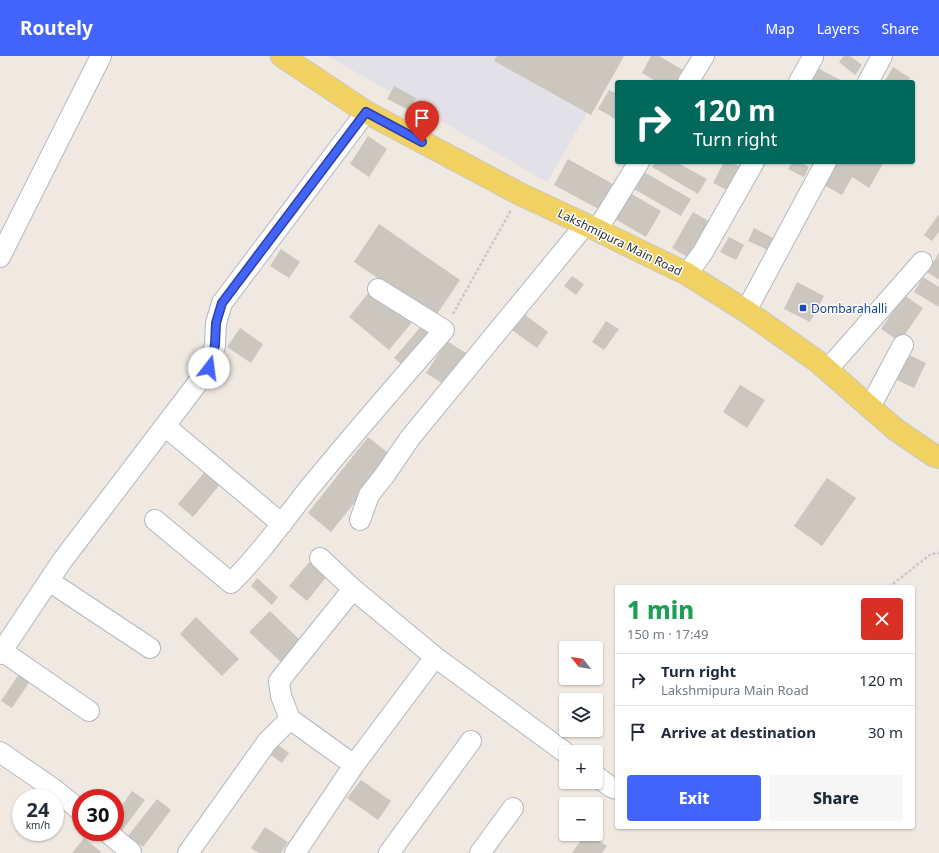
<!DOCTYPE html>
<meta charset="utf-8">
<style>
:root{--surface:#fff;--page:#f6f6f7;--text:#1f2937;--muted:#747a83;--line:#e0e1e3;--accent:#4264fb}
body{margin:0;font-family:"Noto Sans",sans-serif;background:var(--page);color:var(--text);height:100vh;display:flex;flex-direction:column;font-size:15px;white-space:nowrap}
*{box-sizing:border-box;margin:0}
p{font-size:13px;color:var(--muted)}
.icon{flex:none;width:22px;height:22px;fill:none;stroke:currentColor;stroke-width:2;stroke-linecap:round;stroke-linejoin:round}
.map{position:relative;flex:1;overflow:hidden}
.details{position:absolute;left:615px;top:529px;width:300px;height:244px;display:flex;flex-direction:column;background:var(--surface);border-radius:4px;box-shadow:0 1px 3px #0004}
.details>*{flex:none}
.hud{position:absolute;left:615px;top:24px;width:300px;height:84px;border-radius:4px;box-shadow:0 1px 3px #0004;background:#00695c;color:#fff;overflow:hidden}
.needle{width:26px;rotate:301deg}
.buttons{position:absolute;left:559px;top:585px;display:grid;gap:8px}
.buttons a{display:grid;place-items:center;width:44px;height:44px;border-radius:4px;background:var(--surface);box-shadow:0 1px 3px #0004;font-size:20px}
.speed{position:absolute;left:12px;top:733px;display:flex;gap:8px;font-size:20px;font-weight:700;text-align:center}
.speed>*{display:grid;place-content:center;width:52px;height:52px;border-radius:50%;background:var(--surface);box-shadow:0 1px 3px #0004;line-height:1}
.speed small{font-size:10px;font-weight:400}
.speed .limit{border:6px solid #d22;background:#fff;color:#111}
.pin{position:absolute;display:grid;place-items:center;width:34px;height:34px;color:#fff;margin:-41px -17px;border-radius:50% 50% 50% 0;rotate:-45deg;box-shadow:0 0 4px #0007}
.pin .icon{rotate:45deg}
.me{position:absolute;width:44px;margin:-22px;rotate:15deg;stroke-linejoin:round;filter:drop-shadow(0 0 3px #0008)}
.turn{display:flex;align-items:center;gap:14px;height:84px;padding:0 12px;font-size:18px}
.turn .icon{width:52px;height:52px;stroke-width:2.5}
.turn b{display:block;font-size:28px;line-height:34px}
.round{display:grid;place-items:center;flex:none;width:42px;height:42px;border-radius:4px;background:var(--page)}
.overview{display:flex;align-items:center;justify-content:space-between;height:68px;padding:0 12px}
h1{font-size:24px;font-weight:800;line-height:30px;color:#1e9e55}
.cta{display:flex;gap:8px;margin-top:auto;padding:8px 12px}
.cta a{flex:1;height:46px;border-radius:4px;background:var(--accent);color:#fff;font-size:16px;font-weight:800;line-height:46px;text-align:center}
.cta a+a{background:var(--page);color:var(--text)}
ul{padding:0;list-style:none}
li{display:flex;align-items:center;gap:12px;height:52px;padding:0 12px;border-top:1px solid var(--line)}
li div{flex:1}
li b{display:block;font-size:15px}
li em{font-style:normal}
header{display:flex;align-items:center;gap:24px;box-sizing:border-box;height:56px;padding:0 20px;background:var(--accent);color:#fff}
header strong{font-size:19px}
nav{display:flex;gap:22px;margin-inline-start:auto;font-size:14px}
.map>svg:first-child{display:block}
</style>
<header>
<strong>Routely</strong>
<nav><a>Map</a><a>Layers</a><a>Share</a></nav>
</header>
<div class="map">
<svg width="939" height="797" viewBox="0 0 939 797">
<rect width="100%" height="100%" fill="#efe9e1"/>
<path fill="#e3e1e8" d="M328,0H620L547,126Z"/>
<path fill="#cbc7bf" d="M497,0H624L591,59L494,5Z
M651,0H659L683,14L676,26H657L642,17Z
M844,0H850L862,9L855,19L839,6Z
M816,11L844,26H808Z
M893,11L910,22L907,26H884Z
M394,30L416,42L409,54L387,43Z
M609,34L617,38V64L598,53Z
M368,80L387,93L369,121L350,108Z
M568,103L618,131L604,156L554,129Z
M655,106H676L707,123L698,138L652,111Z
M724,106H730L740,111L727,134L713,127Z
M792,106H800L809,111L804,121L788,113Z
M835,106H884L869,132L852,121L842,139L822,128Z
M644,116L691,143L681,160L634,133Z
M630,137L661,155L646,181L615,163Z
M693,156L712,167L691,203L672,192Z
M939,158V176L932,185L924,179Z
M379,168L460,224L435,261L354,206Z
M754,172L775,183L770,195L748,185Z
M729,181L744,189L736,204L720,196Z
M281,193L300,206L289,222L270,210Z
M939,197V224L927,216Z
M572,220L584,228L576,239L564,230Z
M923,221L939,231V251L914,236Z
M797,226L824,240L810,266L784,253Z
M373,231L414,264L389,294L349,261Z
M904,239L923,252L900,286L881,273Z
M524,258L548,276L537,292L512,274Z
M606,265L619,273L604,294L592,286Z
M423,268L435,278L406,312L394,302Z
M240,272L263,288L251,307L227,291Z
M447,285L469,299L448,331L426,317Z
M903,296L926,307L914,332L891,321Z
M740,329L765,344L747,372L723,356Z
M368,381L392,400L331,476L308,457Z
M207,413L222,426L193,461L178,448Z
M827,422L856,442L822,490L794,470Z
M310,505L328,519L307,545L289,530Z
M257,522L278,541L272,549L251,530Z
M270,555L304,588L284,609L249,576Z
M196,561L239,603L222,620L180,578Z
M21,615L32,622L12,652L1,645Z
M278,689L289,697L282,707L271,699Z
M361,724L391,745L378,764L347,742Z
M132,735L145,744L121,776L115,771V759Z
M157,743L171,754L143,791L128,780Z
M265,771L288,786L281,797H259L251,792Z
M585,778H589L607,790L602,797H572Z
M84,782L101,796L100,797H72Z"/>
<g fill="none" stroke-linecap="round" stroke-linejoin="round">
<g stroke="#b4b7c1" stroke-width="22">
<path id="minor" d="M688,26L704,0
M799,26L813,1
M868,26L882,0
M597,174L639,106
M0,201L101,0
M687,218L703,196L754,106
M746,255L826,106
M827,314L922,206
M870,351L903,289
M165,370L282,468
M155,464L231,527C259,499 282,467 306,436C351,381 397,328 444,274L378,233
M360,464L369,439L384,420L410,382L585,169
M320,502L353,533L435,601L566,697
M49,525L150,592
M353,533L279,625L281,640L290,663L354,709
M2,595L89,655
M0,598L62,505L209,312L215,289L216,267L222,247L366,56
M0,696L55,734L81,755
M596,720L611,731L617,733
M107,776L131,796
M188,797L267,686L290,663
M295,797L354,709L435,601
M389,797L471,685
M480,797L513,752"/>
</g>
<g stroke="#c9c9c9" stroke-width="24">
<path id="major" d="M282,0L366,56L520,138L597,174L687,218L746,255L817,305L895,373L933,399L939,401"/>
</g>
<path stroke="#c9c9c9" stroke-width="2.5" stroke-dasharray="3 2" stroke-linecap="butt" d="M453,258L511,154
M889,531L931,498L939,497"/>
<use href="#minor" stroke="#fff" stroke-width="20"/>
<use href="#major" stroke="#f2d163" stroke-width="22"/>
</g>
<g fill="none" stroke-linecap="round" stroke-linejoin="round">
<g stroke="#2b41a3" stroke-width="10">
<path id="route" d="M209,312L215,289L216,267L222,247L366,56L422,86"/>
</g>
<use href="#route" stroke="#4264fb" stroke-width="7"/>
</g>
<rect fill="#1a4fb4" stroke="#fff" stroke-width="1.5" x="799" y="248" width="8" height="8" rx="2"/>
<g text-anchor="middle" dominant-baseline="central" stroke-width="3" stroke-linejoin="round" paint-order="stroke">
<g font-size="12" fill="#2e2e2e" stroke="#fff">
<text transform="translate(620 186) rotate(26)">Lakshmipura Main Road</text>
</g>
<g font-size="12" fill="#164399" stroke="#fff" text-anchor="start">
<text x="811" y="252">Dombarahalli</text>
</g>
</g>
</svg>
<div class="buttons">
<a><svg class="needle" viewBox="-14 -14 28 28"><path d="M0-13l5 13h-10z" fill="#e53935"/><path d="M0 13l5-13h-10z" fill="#747a83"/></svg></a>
<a><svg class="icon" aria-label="layers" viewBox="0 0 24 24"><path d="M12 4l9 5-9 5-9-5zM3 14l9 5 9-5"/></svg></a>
<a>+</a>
<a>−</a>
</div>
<div class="speed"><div>24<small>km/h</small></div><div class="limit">30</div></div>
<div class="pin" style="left:422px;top:86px;background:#d93025"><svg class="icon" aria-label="arrive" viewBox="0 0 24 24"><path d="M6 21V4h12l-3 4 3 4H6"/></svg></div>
<svg class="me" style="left:209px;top:312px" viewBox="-20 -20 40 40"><circle r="19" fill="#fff"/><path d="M0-13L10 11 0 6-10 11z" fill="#4264fb"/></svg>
<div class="hud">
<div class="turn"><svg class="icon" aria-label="right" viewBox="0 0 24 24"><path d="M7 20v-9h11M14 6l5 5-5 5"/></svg><div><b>120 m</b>Turn right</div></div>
</div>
<section class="details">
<div class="overview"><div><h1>1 min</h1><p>150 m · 17:49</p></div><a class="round" style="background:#d93025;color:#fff"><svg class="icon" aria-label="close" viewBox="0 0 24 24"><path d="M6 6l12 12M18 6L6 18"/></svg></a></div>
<ul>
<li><svg class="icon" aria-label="right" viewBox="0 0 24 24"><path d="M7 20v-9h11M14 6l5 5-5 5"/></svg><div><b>Turn right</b><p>Lakshmipura Main Road</p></div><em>120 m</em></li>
<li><svg class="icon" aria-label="arrive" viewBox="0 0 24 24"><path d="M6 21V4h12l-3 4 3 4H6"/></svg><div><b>Arrive at destination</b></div><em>30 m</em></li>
</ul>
<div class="cta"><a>Exit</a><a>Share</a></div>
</section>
</div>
